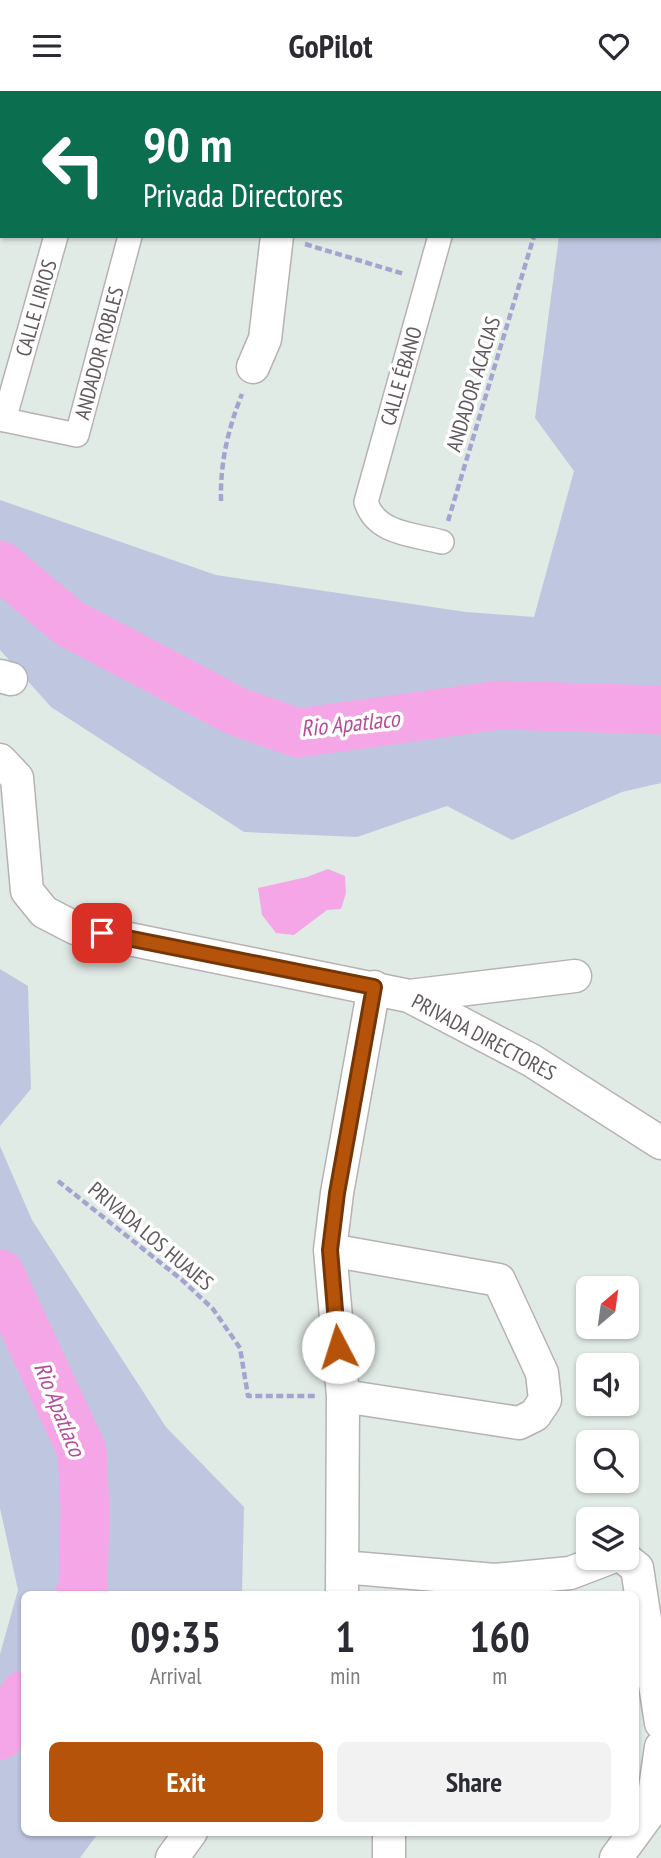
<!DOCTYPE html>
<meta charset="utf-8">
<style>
:root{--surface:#fff;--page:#f2f2f3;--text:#2b2b33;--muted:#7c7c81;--accent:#b45309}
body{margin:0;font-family:"PT Sans Narrow",sans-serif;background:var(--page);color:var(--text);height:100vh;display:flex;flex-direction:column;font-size:26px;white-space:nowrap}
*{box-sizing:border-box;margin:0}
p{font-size:23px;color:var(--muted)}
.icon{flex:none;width:38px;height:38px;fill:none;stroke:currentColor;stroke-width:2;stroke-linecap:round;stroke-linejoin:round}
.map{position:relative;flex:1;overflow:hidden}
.sheet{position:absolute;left:21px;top:1500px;width:618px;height:245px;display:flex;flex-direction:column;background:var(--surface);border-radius:10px;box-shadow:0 2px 5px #0004}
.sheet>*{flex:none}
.guide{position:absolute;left:0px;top:0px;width:662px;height:147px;box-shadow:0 2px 5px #0004;background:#0b6e4f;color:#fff;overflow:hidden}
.needle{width:46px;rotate:29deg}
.controls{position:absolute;left:576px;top:1185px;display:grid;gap:14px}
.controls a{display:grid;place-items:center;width:63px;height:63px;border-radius:10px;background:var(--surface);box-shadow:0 2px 5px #0004;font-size:35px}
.pin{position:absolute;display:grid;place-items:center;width:60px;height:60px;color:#fff;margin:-30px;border-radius:14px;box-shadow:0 4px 10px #0006}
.me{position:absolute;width:77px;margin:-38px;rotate:355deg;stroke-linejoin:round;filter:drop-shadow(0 0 5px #0008)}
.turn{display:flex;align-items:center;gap:24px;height:147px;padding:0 28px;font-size:32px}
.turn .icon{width:91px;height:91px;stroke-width:2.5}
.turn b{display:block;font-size:49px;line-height:60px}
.eta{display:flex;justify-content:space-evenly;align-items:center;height:119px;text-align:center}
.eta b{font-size:42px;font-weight:800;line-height:49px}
.cta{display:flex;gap:14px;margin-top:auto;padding:14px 28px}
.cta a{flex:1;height:80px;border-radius:10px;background:var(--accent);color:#fff;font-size:28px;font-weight:800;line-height:80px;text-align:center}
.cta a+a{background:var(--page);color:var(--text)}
header{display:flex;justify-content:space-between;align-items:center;height:91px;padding:0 28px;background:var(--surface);font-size:32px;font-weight:800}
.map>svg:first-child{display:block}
</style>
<header><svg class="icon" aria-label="menu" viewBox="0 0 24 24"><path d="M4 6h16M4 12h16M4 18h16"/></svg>GoPilot<svg class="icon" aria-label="heart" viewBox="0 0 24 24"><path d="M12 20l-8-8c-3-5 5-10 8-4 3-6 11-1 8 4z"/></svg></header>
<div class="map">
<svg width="661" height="1767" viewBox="0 0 661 1767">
<rect width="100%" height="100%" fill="#e1ebe6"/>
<path fill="#bfc7e0" d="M649,0H661V692L622,701L512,749L447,715L357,746L244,741L51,616L0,559V409L216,484L466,521L534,526L574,380L535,327L559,145H660V2H649Z
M0,878L28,895L31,998L0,1035Z
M0,1055L32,1129L166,1336L244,1416L242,1503H24V1741H99L80,1767H0V1563L18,1499L0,1417Z"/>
<path fill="#f5a6e6" d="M328,778L345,785L346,802L341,818L327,819L294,844L276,842L262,824L258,797L307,786Z"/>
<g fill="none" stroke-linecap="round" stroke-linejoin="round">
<path stroke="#f5a6e6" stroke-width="49" d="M0,474L69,532L236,620L298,642L500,614L661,619
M0,1183L82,1360L85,1419L83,1495L80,1503
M0,1644L24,1604"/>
<g stroke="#b7b1b5" stroke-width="26">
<path id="pedestrian" d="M96,0V2
M170,2L171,0
M440,145L366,411C376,443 412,443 442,451
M0,328L77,344L130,145
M4,329L56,145"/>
</g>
<g stroke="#b7b1b5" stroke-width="35">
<path id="minor" d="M214,0L215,2
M310,0L318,2
M473,2L474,0
M253,276L265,248L277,145
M0,585L11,588
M0,669L17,687L27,800L44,821L75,837L409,905L531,969L661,1052
M409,905L575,885
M330,1159L499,1189L542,1282L545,1309L535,1324L519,1332L343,1305
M623,1466L637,1477L661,1632
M342,1476L495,1489L570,1482L612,1466
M342,1503L343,1305L330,1159L337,1102L374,896
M389,1741V1767
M172,1767L191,1741
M616,1767L652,1718L661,1656"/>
</g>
<path stroke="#a5a4d0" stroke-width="4.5" stroke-dasharray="7 3.5" stroke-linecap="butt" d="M305,153L404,183
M221,410C220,372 228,338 242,303
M448,430L534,145
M58,1090L182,1189L213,1218L240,1257L248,1305H317"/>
<use href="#pedestrian" stroke="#fff" stroke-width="23"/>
<use href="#minor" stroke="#fff" stroke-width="32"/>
</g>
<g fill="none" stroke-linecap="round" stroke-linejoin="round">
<g stroke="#753606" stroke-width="18">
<path id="route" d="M102,842L374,896L337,1102L330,1159L338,1256"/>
</g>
<use href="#route" stroke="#b45309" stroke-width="12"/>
</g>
<g text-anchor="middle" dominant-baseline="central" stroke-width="7" stroke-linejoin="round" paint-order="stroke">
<g font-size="21" fill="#60595e" stroke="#fff">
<text transform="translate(36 217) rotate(-74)">CALLE LIRIOS</text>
<text transform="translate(99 262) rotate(-75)">ANDADOR ROBLES</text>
<text transform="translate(401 285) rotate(-74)">CALLE ÉBANO</text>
<text transform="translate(473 293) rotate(-73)">ANDADOR ACACIAS</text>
<text transform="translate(484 946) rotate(28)">PRIVADA DIRECTORES</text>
<text transform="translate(151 1145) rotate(40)">PRIVADA LOS HUAJES</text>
</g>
<g font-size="23" font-style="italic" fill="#b54d99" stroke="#fff">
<text transform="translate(350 632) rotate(-6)">Rio Apatlaco</text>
<text transform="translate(60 1318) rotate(68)">Rio Apatlaco</text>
</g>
</g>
</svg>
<div class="controls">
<a><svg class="needle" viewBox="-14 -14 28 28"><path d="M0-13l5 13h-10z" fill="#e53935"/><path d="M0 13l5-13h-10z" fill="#7c7c81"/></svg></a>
<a><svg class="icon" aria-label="sound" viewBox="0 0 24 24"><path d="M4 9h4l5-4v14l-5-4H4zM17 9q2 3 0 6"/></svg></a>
<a><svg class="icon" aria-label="search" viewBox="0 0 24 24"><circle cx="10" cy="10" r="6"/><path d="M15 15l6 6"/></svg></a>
<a><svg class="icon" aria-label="layers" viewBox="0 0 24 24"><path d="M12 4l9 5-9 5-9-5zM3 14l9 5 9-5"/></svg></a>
</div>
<div class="pin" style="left:102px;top:842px;background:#d93025"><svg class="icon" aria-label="arrive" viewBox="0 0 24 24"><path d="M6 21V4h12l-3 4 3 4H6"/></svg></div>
<svg class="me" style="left:338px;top:1256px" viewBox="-20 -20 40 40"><circle r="19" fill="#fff"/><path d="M0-13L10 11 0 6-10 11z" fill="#b45309"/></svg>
<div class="guide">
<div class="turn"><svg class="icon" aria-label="left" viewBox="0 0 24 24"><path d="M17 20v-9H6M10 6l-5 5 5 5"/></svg><div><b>90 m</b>Privada Directores</div></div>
</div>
<section class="sheet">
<div class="eta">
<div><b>09:35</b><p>Arrival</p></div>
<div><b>1</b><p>min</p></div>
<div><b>160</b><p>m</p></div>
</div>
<div class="cta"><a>Exit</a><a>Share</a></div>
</section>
</div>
